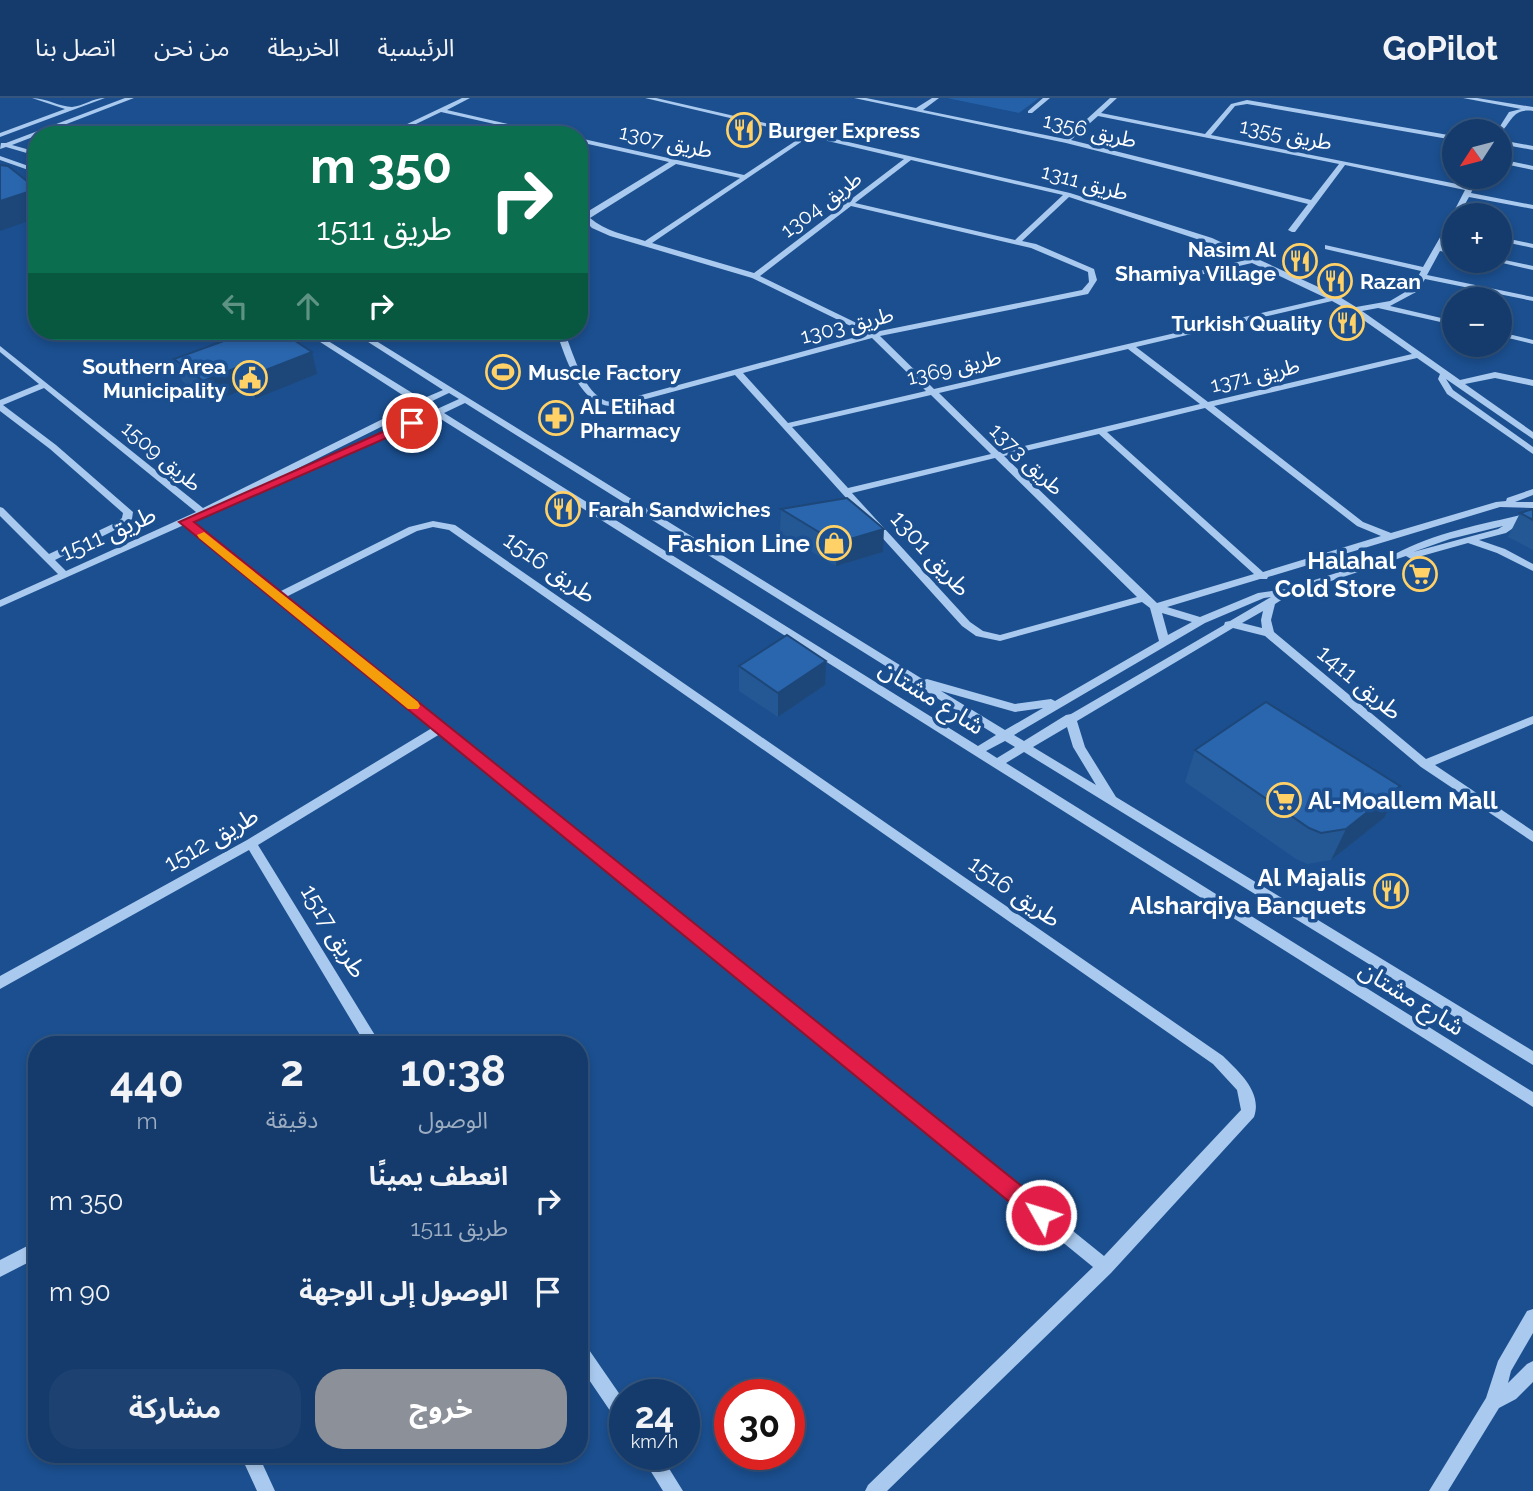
<!DOCTYPE html>
<html lang="ar">
<meta charset="utf-8">
<style>
:root{--surface:#143b6b;--page:#1d4271;--text:#f1f3f6;--muted:#9dadc1;--line:#33557e;--accent:#8c9099}
body{margin:0;font-family:Raleway,"Noto Sans Arabic",sans-serif;background:var(--page);color:var(--text);direction:rtl;height:100vh;display:flex;flex-direction:column;font-size:26px;white-space:nowrap}
*{box-sizing:border-box;margin:0}
p{font-size:23px;color:var(--muted)}
.icon{flex:none;width:38px;height:38px;fill:none;stroke:currentColor;stroke-width:2;stroke-linecap:round;stroke-linejoin:round}
.map{position:relative;flex:1;overflow:hidden;direction:ltr}
.panel{position:absolute;left:28px;top:938px;width:560px;height:427px;display:flex;flex-direction:column;background:var(--surface);border-radius:28px;box-shadow:0 4px 10px #0003,0 0 0 2px var(--line);direction:rtl}
.panel>*{flex:none}
.hud{position:absolute;left:28px;top:28px;width:560px;height:214px;border-radius:28px;box-shadow:0 4px 10px #0003,0 0 0 2px var(--line);direction:rtl;background:#0b6e4f;color:#fff;overflow:hidden}
.needle{width:46px;rotate:234deg}
.controls{position:absolute;left:1442px;top:21px;display:grid;gap:14px}
.controls a{display:grid;place-items:center;width:70px;height:70px;border-radius:50%;background:var(--surface);box-shadow:0 4px 10px #0003,0 0 0 2px var(--line);font-size:35px}
.speed{position:absolute;left:609px;top:1281px;display:flex;gap:14px;font-size:35px;font-weight:700;text-align:center}
.speed>*{display:grid;place-content:center;width:91px;height:91px;border-radius:50%;background:var(--surface);box-shadow:0 4px 10px #0003,0 0 0 2px var(--line);line-height:1}
.speed small{font-size:18px;font-weight:400}
.speed .limit{border:10px solid #d22;background:#fff;color:#111}
.pin{position:absolute;display:grid;place-items:center;width:60px;height:60px;color:#fff;margin:-30px;border:4px solid #fff;border-radius:50%;box-shadow:0 2px 7px #0007}
.me{position:absolute;width:77px;margin:-38px;rotate:309deg;stroke-linejoin:round;filter:drop-shadow(0 0 5px #0008)}
.turn{display:flex;align-items:center;gap:24px;height:147px;padding:0 21px;font-size:32px}
.turn .icon{width:91px;height:91px;stroke-width:2.5}
.turn b{display:block;font-size:49px;line-height:60px}
.lanes{display:flex;align-items:center;height:66px;padding:0 21px;background:#0003;justify-content:center;gap:35px;direction:ltr}
.lanes .off{opacity:.35}
.eta{display:flex;justify-content:space-evenly;align-items:center;height:119px;text-align:center}
.eta b{font-size:42px;font-weight:700;line-height:49px}
.primary-button{display:flex;gap:14px;margin-top:auto;padding:14px 21px}
.primary-button a{flex:1;height:80px;border-radius:28px;background:var(--accent);color:#fff;font-size:28px;font-weight:700;line-height:80px;text-align:center}
.primary-button a+a{background:var(--page);color:var(--text)}
ul{padding:0;list-style:none}
li{display:flex;align-items:center;gap:21px;height:91px;padding:0 21px}
li div{flex:1}
li b{display:block;font-size:26px}
li em{font-style:normal}
header{display:flex;align-items:center;gap:42px;box-sizing:border-box;height:98px;padding:0 35px;background:var(--surface);border-bottom:2px solid var(--line)}
header strong{font-size:33px}
nav{display:flex;gap:38px;margin-inline-start:auto;font-size:24px}
.map>svg:first-child{display:block}
</style>
<header>
<strong>GoPilot</strong>
<nav><a>الرئيسية</a><a>الخريطة</a><a>من نحن</a><a>اتصل بنا</a></nav>
</header>
<div class="map">
<svg width="1533" height="1393" viewBox="0 0 1533 1393">
<rect width="100%" height="100%" fill="#1b4f8f"/>
<path fill="#2461a8" d="M947,0H1039L1019,15Z"/>
<g fill="none" stroke-linecap="round" stroke-linejoin="round">
<path fill="#a9c9ee" fill-rule="evenodd" d="M32,0C46,0 60,9 72,9C83,8 93,0 105,0L0,39V35L65,11Z
M125,0H134L12,47L37,54V58L6,49L0,51L1,45H6Z
M462,0H470L447,12L556,37H543L441,14L393,37H384Z
M645,0H656L1070,95L1212,140L1338,198L1356,209L1390,203L1412,190L1421,173L1325,151V147L1423,169L1450,122L1454,120V128L1443,149L1454,152V156L1440,153L1427,177L1533,199V203L1425,181L1418,193L1390,208L1454,223V227L1378,210L1362,213L1460,282L1495,274L1533,282V288L1495,280L1465,286L1533,334V341L1446,281L1453,292L1533,349V356L1447,296L1438,281L1440,276L1417,260L1214,308L1363,424L1391,435L1496,404L1506,403L1507,400L1533,391V397L1515,404H1533V410L1500,409L1268,479L1267,481H1260L1167,509L1200,519L1258,495L1286,491L1393,457C1437,433 1486,426 1533,414V420L1525,422L1506,435L1479,442L1505,451L1533,466V473L1497,455L1468,445L1411,461L1406,458L1289,497L1275,506L1271,522L1274,534L1426,661L1533,618V626L1435,667L1533,733V744L1421,669L1265,538L1233,530L1077,623L1085,649L1116,699L1533,953V967L1024,654L1006,665L1533,994V1009L436,318L268,392H262L260,390L430,314L421,309L192,423L279,494L409,429L433,423L455,427L1223,958C1238,973 1263,994 1254,1019L1111,1175L887,1393H865L868,1387L1093,1169L440,636L258,747L381,947H366L249,752L0,891V878L247,742L432,630L184,427L0,509V502L58,476L0,418V409L3,410L49,456L117,424L122,420L123,415L50,351L0,313V302L39,286L0,254V248L203,410L415,305L303,233H312L422,301L443,292L351,233H360L924,582L927,581L1015,606L1051,601L1055,603L1159,543L1150,510L1142,504L1000,543L976,538L962,528L735,277L620,308C580,313 567,262 556,233H564C573,254 581,288 602,301C608,305 616,304 623,302L867,236L752,180L610,138L592,130L585,123L579,125V120L582,117L669,64L579,44V40L744,77L800,40H804V42L652,145L754,175L904,61ZM911,62L1063,97L1015,142L855,105ZM676,66L740,80L645,143C626,137 605,133 590,120ZM1069,99L1206,144L1246,162L1191,175V179L1252,165L1326,200L934,291L880,238L1088,196L1097,182L1094,171L1036,146L1022,143ZM851,108L1031,150L1088,174L1089,184L1082,192L875,234L760,178ZM1332,203L1352,214L1412,256L1208,304L1136,249ZM872,240L926,293L788,325L743,275ZM1128,251L1200,306L999,354L939,295ZM44,290L196,414L66,473L55,462L123,428L132,421L133,414L56,347L3,307ZM449,295L459,301L437,311L428,305ZM931,297L991,356L848,390L792,329ZM465,305L996,637L978,648L444,315ZM1205,310L1357,428L1381,438L1263,474L1107,334ZM1099,336L1254,476L1157,505L1004,358ZM995,360L1137,499L1000,537L983,533L970,524L852,395ZM1503,428L1498,431L1413,454L1450,441ZM433,429L449,432L1213,966L1237,992L1241,1012L1104,1158L286,499L417,433ZM1271,499L1230,523L1225,524L1224,527L1071,616L1066,617L1024,643L1014,637L1205,525L1264,500ZM1263,513L1261,522L1262,530L1242,525ZM1162,515L1192,524L1168,537ZM941,593L1015,614L1043,610L1005,632ZM1067,629L1073,649L1096,687L1033,649ZM1005,643L1015,649L997,660L986,653Z
M854,0H866L916,10L932,0H939L923,12L1065,41L1110,0H1117L1101,15L1205,36L1231,6L1247,2L1454,38V42L1247,6L1235,8L1211,37L1467,88L1472,79H1478L1471,95L1533,107V111L1469,99L1459,117L1454,119L1452,117L1465,92L1345,67L1295,134H1292L1288,132L1308,106L1066,45ZM1098,18L1339,66L1311,102L1071,42Z
M1043,0H1050L1032,15H1028V13Z
M1463,0H1477L1533,9V13C1512,10 1512,24 1500,35L1497,33L1509,14L1521,11Z
M1500,42L1533,48V52L1500,46Z
M0,58L37,71V75L0,62Z
M1500,61L1533,68V72L1500,65Z
M1500,139L1533,146V150L1500,143Z
M1500,161L1533,168V172L1494,163H1500Z
M378,233H391L401,236L442,233L438,235L401,240Z
M1500,234L1533,242V246L1500,238Z
M37,1143V1160L0,1179V1162Z
M1533,1211V1235L1511,1273L1508,1285L1527,1266L1533,1263V1284L1516,1301L1499,1310L1448,1393H1429L1486,1300L1498,1263L1527,1213Z
M579,1244L585,1246L625,1304V1329L619,1326L579,1267Z
M240,1356H258L275,1393H257Z
M640,1356H660L683,1393H663Z"/>
</g>
<path fill="#245895" d="M174,261L317,276L255,301L243,292L210,305L182,283Z
M781,411L883,454L836,468L780,435Z
M1533,411V452L1508,439L1520,415Z
M739,568L825,587L778,619L739,593Z
M1195,652L1384,720L1331,762L1307,766L1296,761L1185,684Z"/>
<path fill="#1d4779" d="M37,91V120L0,133V103Z
M312,254L317,276L255,301L248,279Z
M236,270L243,292L210,305L203,283Z
M884,431L883,454L836,468L837,445Z
M826,563L825,587L778,619V595Z
M1400,688L1384,720L1331,762L1346,731Z"/>
<path fill="#2a66ad" stroke="#1d4779" stroke-width="2" d="M0,67L8,68L37,91L0,103Z
M251,233H280L312,254L248,279L236,270L203,283L174,261Z
M847,400L884,431L837,445L781,411Z
M1533,411V422L1520,415Z
M787,537L826,563L778,595L739,568Z
M1266,604L1400,688L1346,731L1321,735L1309,730L1195,652Z"/>
<path fill="#e11d48" stroke="#92132f" stroke-width="2" d="M412,321L418,325L416,327L194,424L1049,1110L1052,1117L1049,1124L1041,1127L1034,1124L179,424Z"/>
<path fill="#f59e0b" d="M204,434L418,604L420,608L418,611H408L199,440L197,437Z"/>
<defs>
<g id="restaurant-ring" transform="scale(1.75)"><circle r="9.5" fill="#1b4f8f" stroke="#ffd166" stroke-width="1.5"/><path d="M-5-6h1v4h1v-4h1v4h1v-4h1v5L-1.5 .5V6h-2V.5L-5-1ZM5-6V6H3V1.5H1.5Q1.5-4 5-6Z" fill="#ffd166"/></g>
<g id="stadium-ring" transform="scale(1.75)"><circle r="9.5" fill="#1b4f8f" stroke="#ffd166" stroke-width="1.5"/><path d="M0-5a6.5 5 0 1 0 0 10a6.5 5 0 1 0 0-10ZM-3.5-1.8h7v3.6h-7Z" fill="#ffd166"/></g>
<g id="civic-ring" transform="scale(1.75)"><circle r="9.5" fill="#1b4f8f" stroke="#ffd166" stroke-width="1.5"/><path d="M-.6-6.5H3V-4.5H.6V-3L4-1V1h2V6H-6V1h2V-1L-.6-3ZM-1.2 2.5V6h2.4V2.5Z" fill="#ffd166"/></g>
<g id="pharmacy-ring" transform="scale(1.75)"><circle r="9.5" fill="#1b4f8f" stroke="#ffd166" stroke-width="1.5"/><path d="M-2-6h4v4h4v4h-4v4h-4v-4h-4v-4h4Z" fill="#ffd166"/></g>
<g id="shop-ring" transform="scale(1.75)"><circle r="9.5" fill="#1b4f8f" stroke="#ffd166" stroke-width="1.5"/><path d="M-5-2.5h2.3a2.7 3.5 0 0 1 5.4 0H5L5.5 6h-11ZM-1.5-2.5h3a1.5 2.3 0 0 0-3 0Z" fill="#ffd166"/></g>
<g id="supermarket-ring" transform="scale(1.75)"><circle r="9.5" fill="#1b4f8f" stroke="#ffd166" stroke-width="1.5"/><path d="M-6-5.5h2.5l.6 2H6L4.5 2H-2.5L-4.4-4H-6ZM-1.5 3.2a1.3 1.3 0 1 0 .1 0ZM3 3.2a1.3 1.3 0 1 0 .1 0Z" fill="#ffd166"/></g>
</defs>
<g fill-rule="evenodd">
<use href="#restaurant-ring" x="744" y="32"/>
<use href="#restaurant-ring" x="1300" y="163"/>
<use href="#restaurant-ring" x="1335" y="183"/>
<use href="#restaurant-ring" x="1347" y="225"/>
<use href="#stadium-ring" x="503" y="274"/>
<use href="#civic-ring" x="250" y="280"/>
<use href="#pharmacy-ring" x="556" y="320"/>
<use href="#restaurant-ring" x="563" y="411"/>
<use href="#shop-ring" x="834" y="445"/>
<use href="#supermarket-ring" x="1420" y="476"/>
<use href="#supermarket-ring" x="1284" y="702"/>
<use href="#restaurant-ring" x="1391" y="793"/>
</g>
<g text-anchor="middle" dominant-baseline="central" stroke-width="7" stroke-linejoin="round" paint-order="stroke">
<g font-size="21" font-weight="bold" fill="#fff" stroke="#1b4f8f" text-anchor="start">
<text x="768" y="32">Burger Express</text>
<text x="1276" y="151" text-anchor="end">Nasim Al<tspan x="1276" dy="24">Shamiya Village</tspan></text>
<text x="1360" y="183">Razan</text>
<text x="1322" y="225" text-anchor="end">Turkish Quality</text>
<text x="226" y="268" text-anchor="end">Southern Area<tspan x="226" dy="24">Municipality</tspan></text>
<text x="528" y="274">Muscle Factory</text>
<text x="580" y="308">AL Etihad<tspan x="580" dy="24">Pharmacy</tspan></text>
<text x="588" y="411">Farah Sandwiches</text>
</g>
<g font-size="21" fill="#fff" stroke="#1b4f8f">
<text transform="translate(1090 32) rotate(13)">طريق 1356</text>
<text transform="translate(1286 36) rotate(11)">طريق 1355</text>
<text transform="translate(666 43) rotate(12)">طريق 1307</text>
<text transform="translate(1085 84) rotate(15)">طريق 1311</text>
<text transform="translate(821 106) rotate(-37)">طريق 1304</text>
<text transform="translate(847 227) rotate(-14)">طريق 1303</text>
<text transform="translate(954 269) rotate(-13)">طريق 1369</text>
<text transform="translate(1255 277) rotate(-13)">طريق 1371</text>
<text transform="translate(162 358) rotate(40)">طريق 1509</text>
<text transform="translate(1027 361) rotate(44)">طريق 1373</text>
</g>
<g font-size="24" fill="#fff" stroke="#1b4f8f">
<text transform="translate(108 435) rotate(-24)">طريق 1511</text>
<text transform="translate(931 455) rotate(48)">طريق 1301</text>
<text transform="translate(550 469) rotate(35)">طريق 1516</text>
<text transform="translate(1360 584) rotate(40)">طريق 1411</text>
<text transform="translate(932 599) rotate(32)">شارع مشتان</text>
<text transform="translate(211 741) rotate(-30)">طريق 1512</text>
<text transform="translate(1015 793) rotate(35)">طريق 1516</text>
<text transform="translate(334 833) rotate(59)">طريق 1517</text>
<text transform="translate(1412 900) rotate(32)">شارع مشتان</text>
</g>
<g font-size="24" font-weight="bold" fill="#fff" stroke="#1b4f8f" text-anchor="end">
<text x="810" y="445">Fashion Line</text>
<text x="1396" y="462">Halahal<tspan x="1396" dy="28">Cold Store</tspan></text>
<text x="1308" y="702" text-anchor="start">Al-Moallem Mall</text>
<text x="1366" y="779">Al Majalis<tspan x="1366" dy="28">Alsharqiya Banquets</tspan></text>
</g>
</g>
</svg>
<div class="controls">
<a><svg class="needle" viewBox="-14 -14 28 28"><path d="M0-13l5 13h-10z" fill="#e53935"/><path d="M0 13l5-13h-10z" fill="#9dadc1"/></svg></a>
<a>+</a>
<a>−</a>
</div>
<div class="speed"><div>24<small>km/h</small></div><div class="limit">30</div></div>
<div class="pin" style="left:412px;top:325px;background:#d93025"><svg class="icon" aria-label="arrive" viewBox="0 0 24 24"><path d="M6 21V4h12l-3 4 3 4H6"/></svg></div>
<svg class="me" style="left:1041px;top:1117px" viewBox="-20 -20 40 40"><circle r="17" fill="#e11d48" stroke="#fff" stroke-width="3"/><path d="M0-11L8 9 0 5-8 9z" fill="#fff"/></svg>
<div class="hud">
<div class="turn"><svg class="icon" aria-label="right" viewBox="0 0 24 24"><path d="M7 20v-9h11M14 6l5 5-5 5"/></svg><div><b>350 m</b>طريق 1511</div></div>
<div class="lanes"><svg class="icon off" aria-label="left" viewBox="0 0 24 24"><path d="M17 20v-9H6M10 6l-5 5 5 5"/></svg><svg class="icon off" aria-label="ahead" viewBox="0 0 24 24"><path d="M12 20V5M6 11l6-6 6 6"/></svg><svg class="icon" aria-label="right" viewBox="0 0 24 24"><path d="M7 20v-9h11M14 6l5 5-5 5"/></svg></div>
</div>
<section class="panel">
<div class="eta">
<div><b>10:38</b><p>الوصول</p></div>
<div><b>2</b><p>دقيقة</p></div>
<div><b>440</b><p>m</p></div>
</div>
<ul>
<li><svg class="icon" aria-label="right" viewBox="0 0 24 24"><path d="M7 20v-9h11M14 6l5 5-5 5"/></svg><div><b>انعطف يمينًا</b><p>طريق 1511</p></div><em>350 m</em></li>
<li><svg class="icon" aria-label="arrive" viewBox="0 0 24 24"><path d="M6 21V4h12l-3 4 3 4H6"/></svg><div><b>الوصول إلى الوجهة</b></div><em>90 m</em></li>
</ul>
<div class="primary-button"><a>خروج</a><a>مشاركة</a></div>
</section>
</div>
